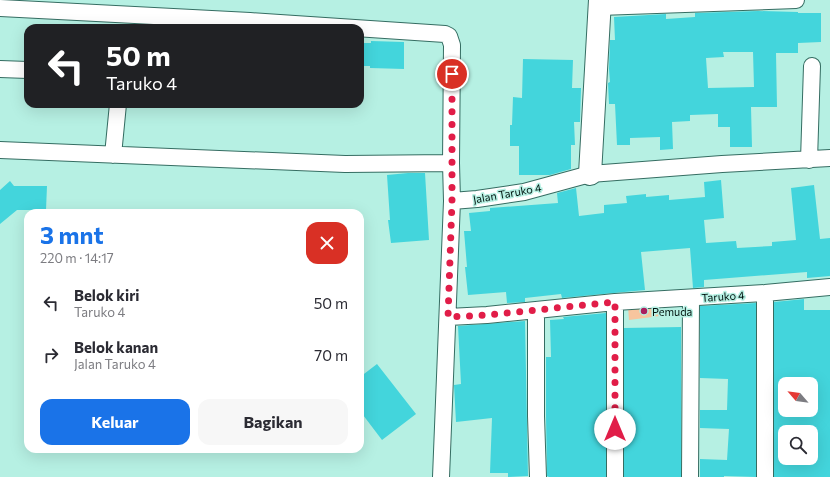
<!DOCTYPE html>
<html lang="id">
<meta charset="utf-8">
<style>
:root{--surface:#fff;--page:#f7f7f7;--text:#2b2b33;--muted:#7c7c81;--accent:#1a73e8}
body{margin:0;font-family:Commissioner,sans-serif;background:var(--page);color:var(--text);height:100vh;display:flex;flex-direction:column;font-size:15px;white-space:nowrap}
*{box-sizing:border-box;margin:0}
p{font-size:13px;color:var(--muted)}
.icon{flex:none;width:22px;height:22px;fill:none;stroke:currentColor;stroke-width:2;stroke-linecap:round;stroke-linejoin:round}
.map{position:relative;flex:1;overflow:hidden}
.panel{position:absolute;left:24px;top:209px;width:340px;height:244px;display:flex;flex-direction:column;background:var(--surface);border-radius:12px;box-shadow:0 4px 16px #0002}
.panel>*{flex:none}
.top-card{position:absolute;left:24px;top:24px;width:340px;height:84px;border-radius:12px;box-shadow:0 4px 16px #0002;background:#202124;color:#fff;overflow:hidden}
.needle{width:26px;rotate:298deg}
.buttons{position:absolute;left:778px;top:377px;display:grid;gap:8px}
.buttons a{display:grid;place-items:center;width:40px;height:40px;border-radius:8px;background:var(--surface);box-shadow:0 4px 16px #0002;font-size:20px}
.pin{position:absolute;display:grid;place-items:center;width:34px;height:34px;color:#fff;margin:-17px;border:2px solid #fff;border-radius:50%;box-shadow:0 1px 4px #0007}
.me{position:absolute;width:44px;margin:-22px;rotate:0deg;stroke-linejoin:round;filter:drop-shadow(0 0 3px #0008)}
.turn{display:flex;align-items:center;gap:14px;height:84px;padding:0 16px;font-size:18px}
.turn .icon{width:52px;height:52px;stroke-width:2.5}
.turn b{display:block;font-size:28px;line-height:34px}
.round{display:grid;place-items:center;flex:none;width:42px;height:42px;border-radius:12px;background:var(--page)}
.head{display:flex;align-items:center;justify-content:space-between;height:68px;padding:0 16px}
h1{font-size:24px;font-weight:700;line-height:30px;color:var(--accent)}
.button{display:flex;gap:8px;margin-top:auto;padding:8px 16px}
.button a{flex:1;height:46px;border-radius:12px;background:var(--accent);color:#fff;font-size:16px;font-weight:700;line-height:46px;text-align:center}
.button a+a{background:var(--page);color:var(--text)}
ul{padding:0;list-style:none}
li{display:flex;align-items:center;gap:12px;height:52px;padding:0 16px}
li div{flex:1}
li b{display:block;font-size:15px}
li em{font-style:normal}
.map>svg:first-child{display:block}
</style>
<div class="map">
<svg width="830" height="477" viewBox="0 0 830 477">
<rect width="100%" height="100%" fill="#b6f0e3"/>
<path fill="#f7c59e" d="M659,302L660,316L629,320L628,306Z"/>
<path fill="#43d5dc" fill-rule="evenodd" d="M758,11L798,12V13H821V42L798,43V53H776L777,107H751L752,147H730V127H718V114L690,115V121L672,122L673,149L660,150V137L630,138V145H617L615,104H609L608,83L610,82L609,69L610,40H615L614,17L666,14V19L695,17V13ZM723,52H753L754,87L708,88L706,58L724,57Z
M371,41L404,42V69L370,68V66H360V43H371Z
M523,59L573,60L572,88H581L580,122H574L575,145H571V169L550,175H519V146H510V125H512L513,97L522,98Z
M408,173H425L429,240L391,243L388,220H390L387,175Z
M721,180L724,218L704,220L706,243L736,241L737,248L772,246V242L796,240L791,188L814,185L820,239L830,238V276L807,278V272L704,280V287L693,288L690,248L641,252L645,290L562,298L561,294L525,298V302L507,303L506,292L468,295L465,267H467L464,231H471L469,213L490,211V208L558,203L557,193L576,188L579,216L604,213V205L627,203L626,196L646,194V197L669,195V200L705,197L704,182Z
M10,181L14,186H47L46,210H17L0,224V190Z
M804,299V310H830V477H774V302ZM785,384H811V410H785ZM785,432H811V458H785Z
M756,303V477L724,476V477H700V459L727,460L729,429L700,428V410H727L728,379L700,378V306Z
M606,313V477H549L547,476L546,416V357H551L550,320L564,319L563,317Z
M525,321L528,476L508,477V473H490L492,418L456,422L454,385L461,384L458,326Z
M681,327V477H624V328Z
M377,364L416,414L382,440L360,411V377Z"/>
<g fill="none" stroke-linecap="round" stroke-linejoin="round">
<g stroke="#356d62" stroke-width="18">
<path id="street" d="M599,7L796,0
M0,8L250,21L445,34L449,36L452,45L451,163L452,201
M0,69L28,70
M0,150L345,164L451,163
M113,155L118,104
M809,160L812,66
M765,293V477
M536,310V416L538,477
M448,317L487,315L615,302L765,293L830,287
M441,477L452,201L477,199L524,192L590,174L722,164L830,158
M615,477V302
M690,477L691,298"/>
</g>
<g stroke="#356d62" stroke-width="24">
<path id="secondary" d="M590,174L600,0"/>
</g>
<use href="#street" stroke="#fff" stroke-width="16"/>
<use href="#secondary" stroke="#fff" stroke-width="22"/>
</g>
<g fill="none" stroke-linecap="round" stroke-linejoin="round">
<path stroke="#e11d48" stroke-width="7" stroke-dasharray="0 12.6" d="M452,74V201L448,317L487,315L615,302V429"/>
</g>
<circle fill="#aa1e5e" stroke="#b6f0e3" stroke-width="1.5" cx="644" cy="311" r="4"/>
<g text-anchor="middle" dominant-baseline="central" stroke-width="3" stroke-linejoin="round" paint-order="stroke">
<g font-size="11" fill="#00120e" stroke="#b6f0e3">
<text transform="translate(507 193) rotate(-10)">Jalan Taruko 4</text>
<text transform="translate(723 296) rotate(-4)">Taruko 4</text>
</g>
<g font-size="11" fill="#00120e" stroke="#b6f0e3" text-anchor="start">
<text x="652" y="311">Pemuda</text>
</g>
</g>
</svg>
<div class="buttons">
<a><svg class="needle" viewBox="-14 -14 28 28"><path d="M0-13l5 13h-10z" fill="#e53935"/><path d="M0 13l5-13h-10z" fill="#7c7c81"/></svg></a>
<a><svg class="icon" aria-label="search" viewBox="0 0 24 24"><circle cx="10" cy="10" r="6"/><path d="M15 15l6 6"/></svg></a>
</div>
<div class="pin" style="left:452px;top:74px;background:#d93025"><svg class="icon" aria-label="arrive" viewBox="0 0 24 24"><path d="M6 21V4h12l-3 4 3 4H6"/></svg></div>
<svg class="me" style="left:615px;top:429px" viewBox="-20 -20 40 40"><circle r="19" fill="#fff"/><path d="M0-13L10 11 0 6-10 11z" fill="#e11d48"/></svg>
<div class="top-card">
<div class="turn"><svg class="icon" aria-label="left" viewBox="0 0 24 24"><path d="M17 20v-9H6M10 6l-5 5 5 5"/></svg><div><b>50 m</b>Taruko 4</div></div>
</div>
<section class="panel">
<div class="head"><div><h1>3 mnt</h1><p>220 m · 14:17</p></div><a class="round" style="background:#d93025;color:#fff"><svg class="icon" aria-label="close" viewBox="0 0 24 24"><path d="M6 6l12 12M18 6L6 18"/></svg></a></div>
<ul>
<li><svg class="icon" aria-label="left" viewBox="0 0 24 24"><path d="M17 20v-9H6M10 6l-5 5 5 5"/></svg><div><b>Belok kiri</b><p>Taruko 4</p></div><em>50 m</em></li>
<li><svg class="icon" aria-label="right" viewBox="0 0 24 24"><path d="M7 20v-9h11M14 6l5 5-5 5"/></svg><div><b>Belok kanan</b><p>Jalan Taruko 4</p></div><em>70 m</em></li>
</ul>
<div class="button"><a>Keluar</a><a>Bagikan</a></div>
</section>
</div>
